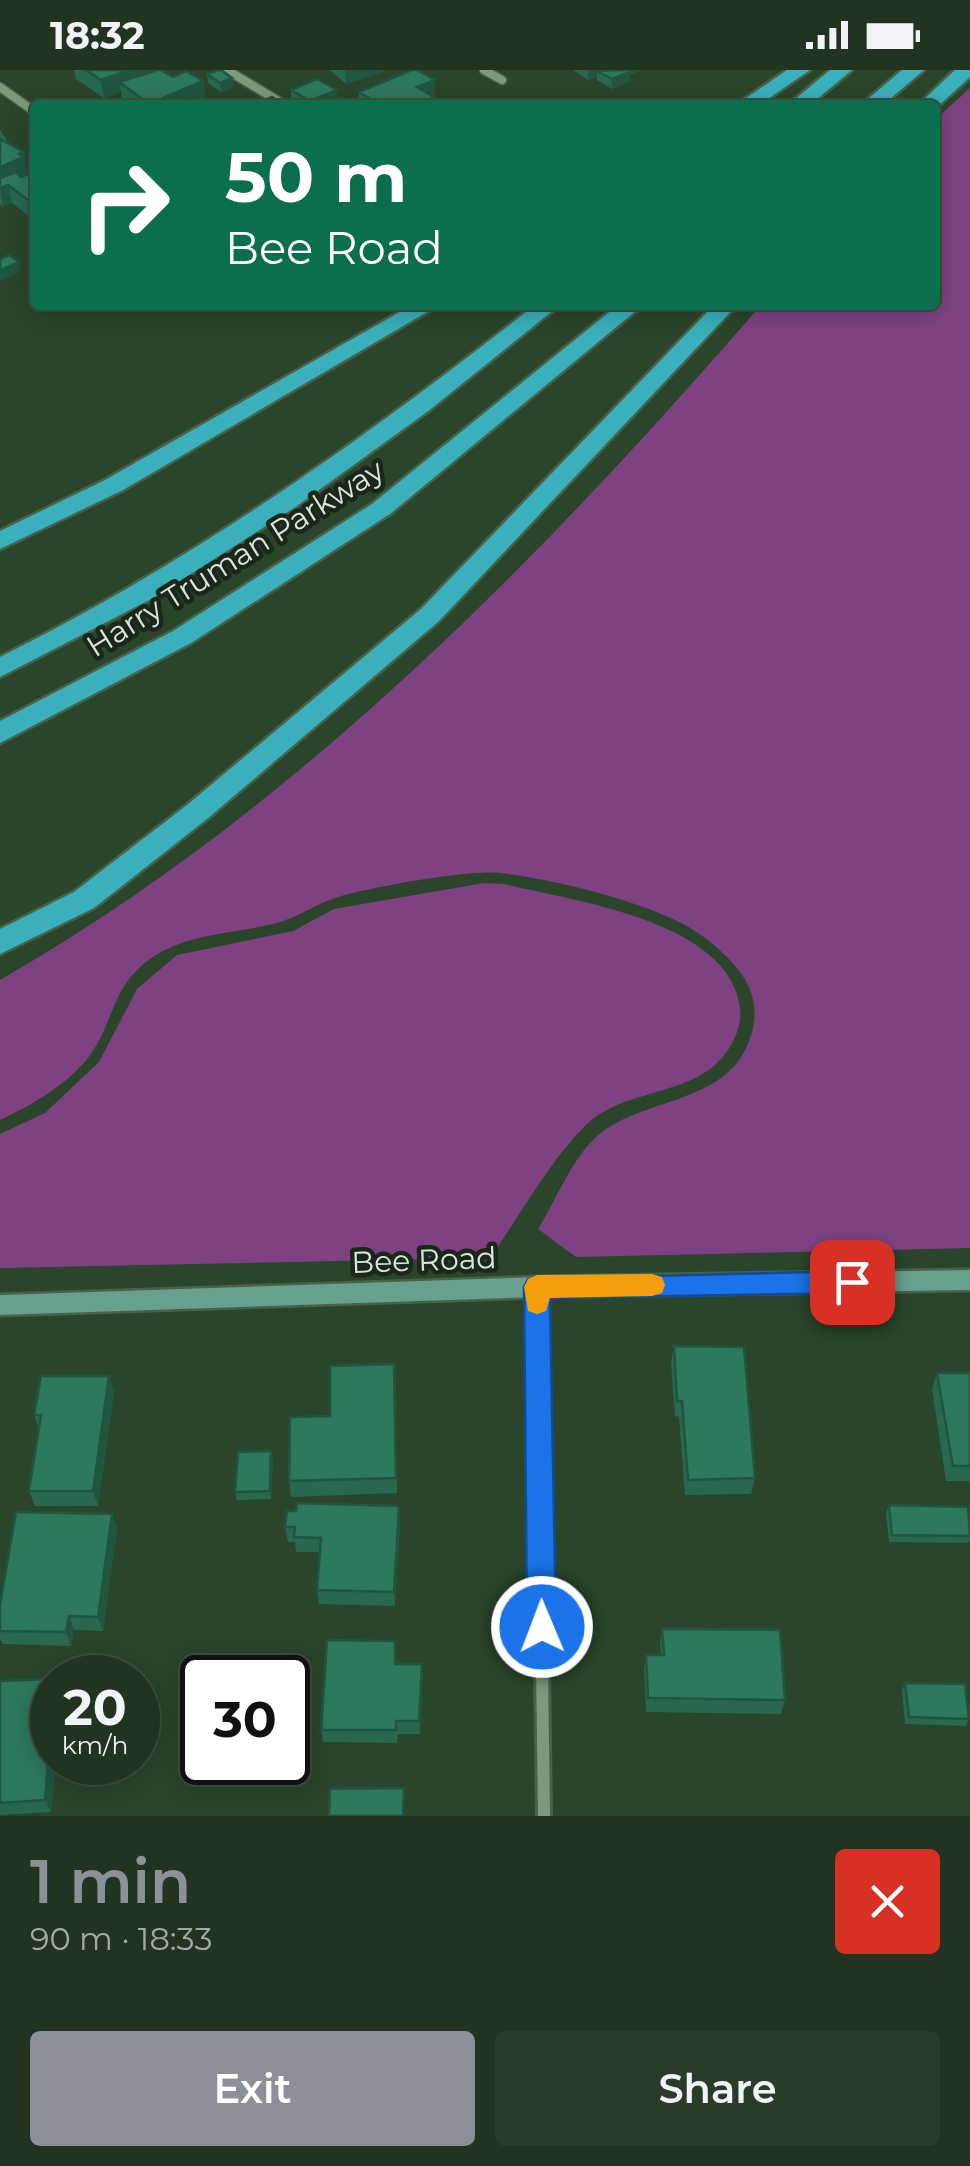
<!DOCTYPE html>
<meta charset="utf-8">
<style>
:root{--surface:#203420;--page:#283c29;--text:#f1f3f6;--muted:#a2aaa5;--line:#3d4f3e;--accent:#8c9099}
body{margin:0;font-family:Montserrat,sans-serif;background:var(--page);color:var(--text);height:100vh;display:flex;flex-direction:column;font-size:38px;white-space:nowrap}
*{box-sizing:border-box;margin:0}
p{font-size:32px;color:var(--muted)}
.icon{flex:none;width:55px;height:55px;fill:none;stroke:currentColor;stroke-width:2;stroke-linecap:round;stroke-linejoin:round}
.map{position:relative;height:1746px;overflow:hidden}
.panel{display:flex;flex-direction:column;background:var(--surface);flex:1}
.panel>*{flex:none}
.top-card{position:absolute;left:30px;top:30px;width:910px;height:210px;border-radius:10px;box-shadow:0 5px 25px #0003,0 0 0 2px var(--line);background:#0b6e4f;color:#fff;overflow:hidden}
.speed{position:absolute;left:30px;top:1585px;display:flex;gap:20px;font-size:50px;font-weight:700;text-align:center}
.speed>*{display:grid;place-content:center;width:130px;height:130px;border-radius:50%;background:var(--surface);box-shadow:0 5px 25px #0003,0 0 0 2px var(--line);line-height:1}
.speed small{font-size:25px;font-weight:400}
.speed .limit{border:5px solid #111;border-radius:15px;background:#fff;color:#111}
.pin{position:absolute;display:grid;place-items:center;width:85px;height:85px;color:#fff;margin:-42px;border-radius:20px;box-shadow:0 5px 15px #0006}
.me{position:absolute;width:110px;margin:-55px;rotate:359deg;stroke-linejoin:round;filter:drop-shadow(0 0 8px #0008)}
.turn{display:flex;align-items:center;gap:35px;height:210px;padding:0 30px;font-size:45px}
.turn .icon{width:130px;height:130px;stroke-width:2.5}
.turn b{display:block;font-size:70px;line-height:85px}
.round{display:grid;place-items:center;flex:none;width:105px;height:105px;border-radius:10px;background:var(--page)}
.headline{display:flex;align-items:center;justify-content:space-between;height:170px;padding:0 30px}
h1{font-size:60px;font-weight:600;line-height:75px;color:var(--accent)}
.button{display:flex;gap:20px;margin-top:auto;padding:20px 30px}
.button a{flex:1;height:115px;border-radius:10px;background:var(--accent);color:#fff;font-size:40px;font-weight:600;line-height:115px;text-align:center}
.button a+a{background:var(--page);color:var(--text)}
.status{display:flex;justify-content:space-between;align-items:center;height:70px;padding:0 50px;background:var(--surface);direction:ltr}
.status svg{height:28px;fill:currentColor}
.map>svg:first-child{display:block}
</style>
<div class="status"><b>18:32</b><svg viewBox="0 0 49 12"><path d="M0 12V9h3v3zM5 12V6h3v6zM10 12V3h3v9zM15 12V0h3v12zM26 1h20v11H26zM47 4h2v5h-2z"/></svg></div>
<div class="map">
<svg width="970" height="1746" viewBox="0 0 970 1746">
<rect width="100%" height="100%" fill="#2a452a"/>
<path fill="#7e4283" d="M970,18V1178L576,1187L538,1159C555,1132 571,1091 594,1069C636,1028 719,1036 746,978C770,928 740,894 701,865C659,834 553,809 500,803C471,799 364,818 335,828C314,835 295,849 273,854C235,863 190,864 156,885C112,913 116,947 91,984C71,1012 31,1036 0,1050V910C295,741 540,490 761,235H935V50Z
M484,813L504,814C573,831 728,850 740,937C743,961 727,988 707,1001C672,1025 619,1024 588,1053C552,1087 519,1147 490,1188L0,1198V1064L45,1043L99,992L137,919L177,885L293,861L334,839Z"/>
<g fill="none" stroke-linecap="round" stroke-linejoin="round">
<g stroke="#496049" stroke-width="11">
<path id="minor-far1" d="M227,0L285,35
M484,0L502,10
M0,17L35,42"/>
</g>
<g stroke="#496049" stroke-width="18">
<path id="minor" d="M537,1217L544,1746"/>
</g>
<g stroke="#496049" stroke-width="5">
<path id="secondary" d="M970,1200V1220L537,1227L0,1245V1225L537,1207Z"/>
</g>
<g stroke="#496049" stroke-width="5">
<path id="motorway" d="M787,0H810L759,35H736Z
M830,0H852L810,35H788Z
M902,0H924L883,35H861Z
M955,0H970V7L935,39V35H918Z
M412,235H439L123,420L0,479V461L105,410Z
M535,235H560L427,342L294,438L155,527L0,607V587C193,491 366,368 535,235Z
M618,235H643L390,444L191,573L0,673V651L173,561L372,434Z
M714,235H737L439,551L207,749L94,838L0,884V859L74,822L187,735L421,539Z"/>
</g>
<use href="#minor-far1" stroke="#7b997b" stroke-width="8"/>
<use href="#minor" stroke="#7b997b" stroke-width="12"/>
<use href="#secondary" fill="#67a08e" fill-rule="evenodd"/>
<use href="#motorway" fill="#39b0bb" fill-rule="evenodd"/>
</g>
<path fill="#27684f" d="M74,0H166V3L173,7L203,11L205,29L200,31L206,35H129L122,30L121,22L104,28L76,9Z
M330,0H385V1L346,14Z
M573,0H641L630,5V11L612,19L597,10V7L588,10Z
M207,4L233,17L221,22L208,13Z
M435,10L434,35H359V22Z
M291,20H337V30L325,35H301L291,29Z
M0,60L27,100L31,148L12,133L3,137L0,134Z
M674,1276L755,1408L751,1424L685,1425L679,1347L675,1346L671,1292Z
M937,1303H970V1411H946L932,1319Z
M109,1306L114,1322L98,1436H35L29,1421L39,1359L34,1345Z
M395,1310L397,1423L291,1427L289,1411L330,1346Z
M273,1389L271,1429L237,1430L235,1422Z
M889,1435L970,1454V1469L968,1473L889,1472L886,1443Z
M399,1436L400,1451L395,1536L319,1534L317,1520L320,1482H296L295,1472H288L285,1457Z
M112,1444L117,1458L103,1561L74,1560L71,1576L3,1574L0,1569V1535Z
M662,1559L785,1630L781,1644L646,1642L644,1599L646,1585H661L660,1573Z
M396,1585V1594H422L420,1664H398L397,1673L323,1672L321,1660Z
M0,1611L52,1692H56L51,1742L0,1745Z
M905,1613L969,1649L966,1656L905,1654L902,1620Z"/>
<path fill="#205540" d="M129,0H166L167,4L119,12L121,22L104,28L101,10Z
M345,0H385V1L346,14Z
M588,0H614L597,1V7L588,10Z
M628,0H641L630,5V11L612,19V9Z
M232,8L233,17L221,22L220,13Z
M435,10V28L434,35L428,31L417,17Z
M203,11L205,29L191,35H149Z
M337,20V30L325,35H310V31Z
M24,82L28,105L0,116V97Z
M8,115L12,133L3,137L0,118Z
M35,127V147L31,148L28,130Z
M19,192L20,202L0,211V200Z
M109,1306L114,1322L98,1436L93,1421Z
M271,1381L273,1389L271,1429L270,1421Z
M399,1436L400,1451L395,1536L394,1522Z
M112,1444L117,1458L103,1561L98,1547Z
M69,1546L74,1560L71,1576L66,1562Z
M422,1594L423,1608L420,1664L419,1651Z
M52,1646V1692H56L51,1742L45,1730Z"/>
<path fill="#2d795c" stroke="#205540" stroke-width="2.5" d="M86,0H129L101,10Z
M158,0H161L173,7L186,1L203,11L149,34L119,12Z
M218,0H221L232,8L220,13L207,4Z
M412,0H417L435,10L417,17L434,27L428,30L434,35H380L359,22Z
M628,0L630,2L612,9L597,1Z
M317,9L337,20L310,31L291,20Z
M191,26L206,35H168Z
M272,27L286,35H251Z
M0,69L24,82L19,84L24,87L0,97Z
M35,101V127L28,130L8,115L0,118V108L16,102L21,107Z
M9,185L19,192L0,200V189Z
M674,1276L744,1277L755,1408L688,1410L682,1331H677Z
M394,1294L396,1408L289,1411L290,1347L330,1346V1296Z
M937,1303H970V1396H953Z
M41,1306H109L93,1421H29L41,1345H34Z
M271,1381L270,1421L235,1422L238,1382Z
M297,1433L399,1436L394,1522L317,1520L321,1468L294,1467L295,1457H285L287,1441H296Z
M889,1435L968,1437L970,1466L892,1465Z
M16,1442L112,1444L98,1547L69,1546L66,1562L0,1561V1535Z
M662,1559L780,1560L785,1630L648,1628L646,1585H664Z
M327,1570L395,1571V1594H422L419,1651H396V1660H321Z
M52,1609V1646L45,1730L0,1733V1611Z
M905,1613L965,1614L969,1649L909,1647Z
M404,1718L403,1746H329L330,1719Z"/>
<path fill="#1a73e8" stroke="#114b97" stroke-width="2.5" d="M852,1201L861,1204L865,1212L861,1220L852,1223L550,1228L556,1557L552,1567L542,1571L531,1567L527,1557L524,1217L528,1209Z"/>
<path fill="#f59e0b" d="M652,1204L662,1207L665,1215L662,1223L652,1226L550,1228L546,1241L537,1244L528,1241L524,1217L528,1209L537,1205Z"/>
<g text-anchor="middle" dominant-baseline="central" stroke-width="9" stroke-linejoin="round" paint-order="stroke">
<g font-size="30" fill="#d8e8d8" stroke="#1c271b">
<text transform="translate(235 488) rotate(-32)">Harry Truman Parkway</text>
<text transform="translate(424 1190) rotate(-2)">Bee Road</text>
</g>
</g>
</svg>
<div class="speed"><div>20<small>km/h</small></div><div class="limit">30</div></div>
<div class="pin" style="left:852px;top:1212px;background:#d93025"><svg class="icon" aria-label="arrive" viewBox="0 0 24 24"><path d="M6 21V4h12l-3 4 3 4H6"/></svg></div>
<svg class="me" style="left:542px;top:1557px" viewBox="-20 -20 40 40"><circle r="17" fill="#1a73e8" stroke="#fff" stroke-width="3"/><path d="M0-11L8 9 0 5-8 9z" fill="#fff"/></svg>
<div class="top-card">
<div class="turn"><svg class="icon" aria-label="right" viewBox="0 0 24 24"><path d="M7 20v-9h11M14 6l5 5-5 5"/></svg><div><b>50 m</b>Bee Road</div></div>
</div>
</div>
<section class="panel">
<div class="headline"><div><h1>1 min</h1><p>90 m · 18:33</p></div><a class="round" style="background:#d93025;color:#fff"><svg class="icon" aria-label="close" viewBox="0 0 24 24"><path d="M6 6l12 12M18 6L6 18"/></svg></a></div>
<div class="button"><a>Exit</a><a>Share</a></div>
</section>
